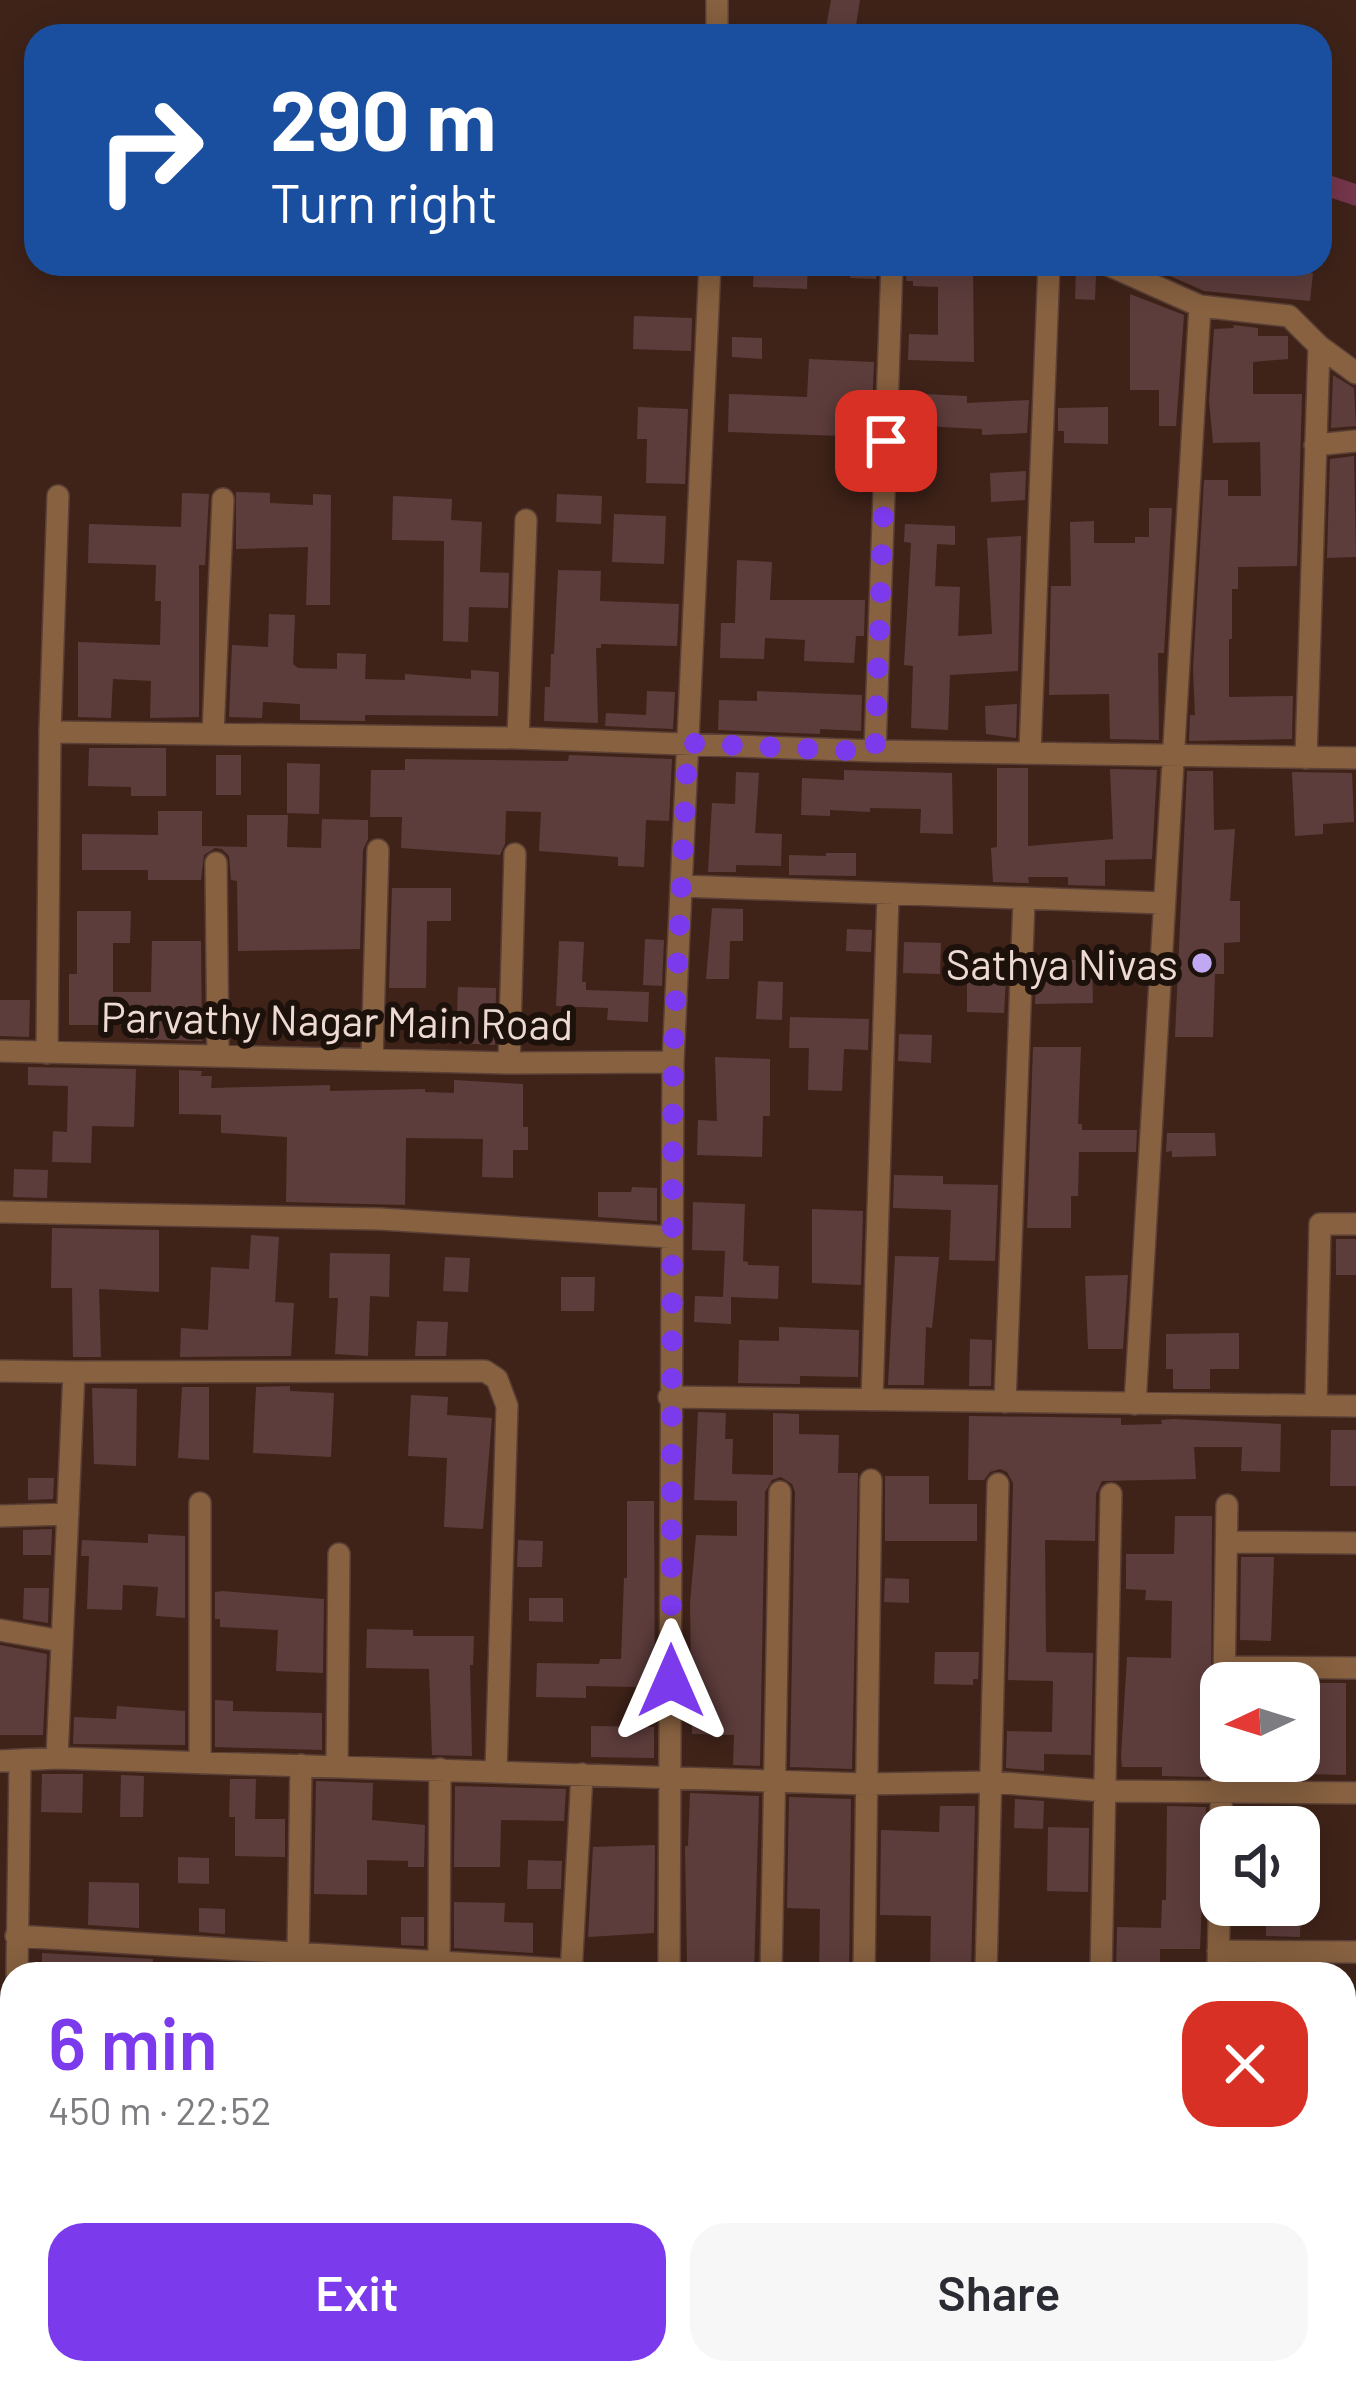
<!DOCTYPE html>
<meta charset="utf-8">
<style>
:root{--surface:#fff;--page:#f7f7f7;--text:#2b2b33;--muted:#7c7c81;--accent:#7c3aed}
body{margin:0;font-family:Barlow,sans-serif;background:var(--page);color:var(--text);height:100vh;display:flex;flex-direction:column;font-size:45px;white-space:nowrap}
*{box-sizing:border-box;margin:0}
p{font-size:39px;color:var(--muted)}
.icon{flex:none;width:66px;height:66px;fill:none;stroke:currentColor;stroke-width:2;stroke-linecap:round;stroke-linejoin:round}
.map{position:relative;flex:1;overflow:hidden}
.panel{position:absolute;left:0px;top:1962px;width:1356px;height:423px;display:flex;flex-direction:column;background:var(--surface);border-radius:36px 36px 0 0;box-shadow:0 6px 30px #0003}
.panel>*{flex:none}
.guide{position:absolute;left:24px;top:24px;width:1308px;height:252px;border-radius:36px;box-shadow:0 6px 30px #0003;background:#1a4fa0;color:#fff;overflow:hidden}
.needle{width:78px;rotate:266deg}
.controls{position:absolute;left:1200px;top:1662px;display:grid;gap:24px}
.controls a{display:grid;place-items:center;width:120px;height:120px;border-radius:24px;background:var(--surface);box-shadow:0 6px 30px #0003;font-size:60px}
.pin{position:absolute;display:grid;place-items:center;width:102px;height:102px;color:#fff;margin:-51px;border-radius:24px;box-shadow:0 6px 18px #0006}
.me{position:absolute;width:132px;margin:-66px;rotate:0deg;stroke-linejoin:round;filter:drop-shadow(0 0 9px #0008)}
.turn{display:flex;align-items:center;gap:42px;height:252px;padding:0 48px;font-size:54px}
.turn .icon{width:156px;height:156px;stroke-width:2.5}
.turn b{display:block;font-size:84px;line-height:102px}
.round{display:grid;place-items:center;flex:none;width:126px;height:126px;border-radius:36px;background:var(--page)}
.overview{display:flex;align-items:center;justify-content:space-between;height:204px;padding:0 48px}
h1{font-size:72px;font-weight:600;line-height:90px;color:var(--accent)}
.primary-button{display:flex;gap:24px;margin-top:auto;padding:24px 48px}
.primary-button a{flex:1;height:138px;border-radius:36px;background:var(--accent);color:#fff;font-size:48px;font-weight:600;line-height:138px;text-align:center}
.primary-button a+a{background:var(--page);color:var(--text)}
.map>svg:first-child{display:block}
</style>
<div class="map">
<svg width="1356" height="2384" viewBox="0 0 1356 2384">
<rect width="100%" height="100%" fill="#3f2319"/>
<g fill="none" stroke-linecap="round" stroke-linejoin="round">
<path stroke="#76374d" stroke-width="21" d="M1320,183L1356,195"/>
</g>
<path fill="#5d3d3c" d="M831,0H860L855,32L826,27Z
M754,264H808L807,289L753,287Z
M851,264H877L876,279L850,278Z
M907,264H973L974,362L908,360L909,334L938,335V287L913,286V281H906Z
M1152,264L1291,266V271L1313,273L1310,301L1204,291L1150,267Z
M1076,270L1093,271L1096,275L1095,300L1075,299Z
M1130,294L1184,315L1176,426H1159V390H1130Z
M634,316L692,318L691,351L633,349Z
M1233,325L1258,328V336H1288V359L1253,362V394H1302L1297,566L1238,567V589H1232V639H1229V697L1293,696L1292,739L1189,741L1190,715H1195L1193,669L1204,480H1228V496H1261L1260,442L1213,443L1209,401L1214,329L1234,328Z
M732,337L762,338V359L732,357Z
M809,359L874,362L871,437L728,432L729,394L807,397Z
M1333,375L1354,388L1356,426L1331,428Z
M903,393L967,396V403L1029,400L1027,433L982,435V429L901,425Z
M638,407L688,409L685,484L646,483L647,439H637Z
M1108,407V444L1064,443V431H1058V408Z
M1354,456L1356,557L1327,558L1330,459Z
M1026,471L1025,500L991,502L990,473Z
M236,492L270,493V503L313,505V494L331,495L330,605H306L308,547L236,549Z
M182,493L209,494L205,565H199V717L150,718L151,681L113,679L111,718L78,717V642L160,645L161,601H155L156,565L88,563L89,524L181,527Z
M557,494L602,496L601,524L556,522Z
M393,496L452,499L451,520L482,522L480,572L509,573L508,608L469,607L468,642L443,641L444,541L392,540Z
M1149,508H1172L1164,653H1158L1159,740L1110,739L1109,694L1049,695L1051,586H1071L1070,522L1094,521V543H1135V537H1149Z
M614,514L666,516L664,564L612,562Z
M905,524L955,526V545L937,544L935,586L960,587L958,636L992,634L987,538L1021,536L1018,671L950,675L948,730L911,728L913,666L904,665L911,543L904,542Z
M737,560L772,562L770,600H865L864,636H856L854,663L804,661L805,640L765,638L764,659L720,658L721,623H735Z
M558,570L601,571L600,601L679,604L677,646L601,644V648H596L598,723L544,721L545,687H550L551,654H554Z
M269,614L295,615L293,664L298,668L337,669V653L366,654L365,679L405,680V674L471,679V670L499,672L498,716L365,715V721L300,720V704L263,702L262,718L229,717L232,645L268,647Z
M647,691L675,692L673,729L605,726L606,713L646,715Z
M757,691L862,695L861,731L820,729V734L718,730L719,700L757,701Z
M1017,704L1016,738L986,734L985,706Z
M89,748H166V796H131V787L88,786Z
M216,755H241V795H216Z
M569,755L672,759L669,821L646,820L644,867L618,866V857L539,851L541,812L506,811L505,844L500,855L401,848L402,817H370L371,770H405V759L568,761Z
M287,763L320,764L319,814L287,813Z
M997,768H1028V846L1113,839L1110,769L1157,770L1152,859L1105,860V886L1068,885V877H1028L1029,883L993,882L991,848L997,847Z
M844,770L952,773L953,834L920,833L921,809L870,808V812L830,810V816L801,815L802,778L844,780Z
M1187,771H1213L1214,830L1235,829L1230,901H1240V942L1224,943V974H1215L1213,1037H1175Z
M736,772L759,773L755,833L782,834L781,866L736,865V872H708L712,803L735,804Z
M1292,772L1352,773L1354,822L1323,824V834L1295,836Z
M158,811H202V846L247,847V815H288L287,847L321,848L322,819L368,820V839L363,850L360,949L238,951L237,881L231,880L229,856L222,849L215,848L204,855L201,880H148V870H82V834L158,835Z
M826,853H856V876L789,875V855L826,856Z
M392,888H451V921H427L426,988H389Z
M712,908L743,909V941H730L729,979H706Z
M77,911H131L130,943H113V992H151L152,941H201L202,1041L130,1039V1025H69V974H77Z
M847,929L872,930L871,952L846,951Z
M645,939L664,940L662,986L643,985Z
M559,941L584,942L582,982H586V990L649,992L648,1022L607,1020L608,1008L556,1006Z
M904,942L941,943L940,974L903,973Z
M1037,960H1092L1093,1003L1035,1004Z
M967,977L1006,978L1004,1013L967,1012Z
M758,981L783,982L782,1020L756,1019Z
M458,987L496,988L495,1045L456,1043Z
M0,1000H30L29,1037L0,1036Z
M790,1017L869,1019L868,1050L844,1049L842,1091L808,1090L809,1048H789Z
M899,1034L932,1035L931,1063L898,1061Z
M1033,1047H1081L1078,1124H1082V1130H1137L1136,1152H1079L1078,1196H1071V1228H1027Z
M715,1057L770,1059V1116H763L762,1157L697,1155L698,1120L717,1121Z
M28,1067L136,1069L134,1127L92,1126L91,1163L52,1162L53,1131L67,1132L68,1086L28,1085Z
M179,1070L202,1071L201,1076H212L211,1088L330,1085V1091L425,1089V1092L454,1093V1080L523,1084V1127H528V1150H513V1178L482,1177L483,1139L406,1138L405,1205L286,1202L287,1137L221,1133V1115L179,1114Z
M1167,1133H1215L1216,1156L1172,1157V1151L1166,1152Z
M14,1169L48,1170L47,1198L13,1197Z
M894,1175L943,1176V1184L998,1185L995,1261L949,1260L951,1210L893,1208Z
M632,1187L657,1188V1221L598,1217V1192H631Z
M693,1202L745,1204L743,1261L748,1262V1265L779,1266L778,1299L731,1297V1324L694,1322L695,1296L723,1297L725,1251L692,1250Z
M812,1209L863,1211L861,1285L812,1283Z
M52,1228L159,1230V1292L99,1289L101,1357H73L72,1288H51Z
M251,1235L279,1237L275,1302L294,1303L291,1356L180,1357L181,1328L208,1330L211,1267L249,1269Z
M1336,1239H1356V1275H1336Z
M330,1253L390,1254L389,1297L370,1296L368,1356L335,1354L338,1298H329Z
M895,1256L939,1257L932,1328L926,1327L924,1385H888Z
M445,1257L470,1258L468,1292L443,1291Z
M1128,1275L1123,1349H1088L1085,1276Z
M561,1277H595L594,1311H561Z
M417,1321L448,1322L446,1356H415Z
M779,1327L859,1330L858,1377L800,1376V1384L738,1383L739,1340L779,1341Z
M1239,1333V1369H1210V1389H1173V1369H1166V1334Z
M970,1339L992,1340L991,1386H969Z
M290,1386V1391L334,1393L331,1457L253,1453L256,1387Z
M182,1387H209V1460L178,1458Z
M92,1388L137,1389L136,1466L94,1464Z
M411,1395L448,1397L447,1415L492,1418L483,1529L444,1527L447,1458L408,1456Z
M698,1412L726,1413L725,1439H733L732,1474L773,1475V1413L799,1414V1434L839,1435L838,1473H858L852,1769L790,1767L795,1492L792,1484L781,1477L772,1480L765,1492L760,1766L733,1765L734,1735L692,1734L690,1603L696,1535L737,1536V1501L694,1500Z
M969,1416L1121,1418V1425L1162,1424L1161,1420L1173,1419L1281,1424L1280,1472L1241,1471L1242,1447H1194L1196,1479L1102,1481L1096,1494L1095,1541L1045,1540L1046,1652L1093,1653L1091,1755L1044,1754V1771L1006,1768L1007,1731L1052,1732L1053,1685V1681L1008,1680L1013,1483L1007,1472L1000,1469L990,1472L984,1480H968Z
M1331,1430H1356V1486H1330Z
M885,1476H929V1504H977V1541H885Z
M28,1478H54L53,1499L28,1500Z
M627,1501H654L655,1692L636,1691V1687L586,1686V1698L536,1697L537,1663L599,1664L600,1659H621L624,1578H627Z
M1175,1516H1212L1211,1723L1207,1777L1162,1776V1767H1122L1121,1756L1127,1657L1171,1658L1172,1601L1145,1600L1146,1590L1126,1589V1554H1174Z
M52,1529L51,1555H23V1530Z
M148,1534L185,1536V1618L156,1616L158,1587L123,1585L122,1610L87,1609L89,1556H81L82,1540L148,1543Z
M518,1540L543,1541L542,1567H517Z
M1241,1557H1274L1271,1641L1240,1640Z
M885,1578L909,1579V1603L884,1602Z
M24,1588H49L48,1623L23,1619Z
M222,1591L324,1599L323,1673L276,1671L278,1630L220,1627V1619H215V1592Z
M529,1598H563V1622L529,1621Z
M367,1629L413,1630V1636H474L473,1665H470L472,1756L432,1755L429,1669L366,1668Z
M0,1645L47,1654L43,1735H0Z
M935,1652H979L978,1679H973V1685L934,1684Z
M1299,1683H1346V1775L1309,1774L1310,1715H1299Z
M215,1700L233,1701V1711L322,1713V1750L215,1747Z
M117,1706L185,1711V1745L73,1744L74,1717L116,1719Z
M591,1726L654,1727V1758L591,1757Z
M1237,1761H1262V1777H1237Z
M42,1774H83L82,1813L41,1812Z
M121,1775L144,1776L143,1817H120Z
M230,1779H256L255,1819H285V1857L235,1856V1817H229Z
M316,1781L373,1783L372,1820L425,1825L424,1867H408V1861L367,1860V1895L314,1894Z
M455,1786L566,1789L564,1821L501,1820L500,1867H454Z
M690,1793L759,1796L754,1974H725V1965L687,1964L685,1846H688Z
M789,1797L851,1799L849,1974H819L820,1909L787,1908Z
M1015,1799L1044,1801L1043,1829L1014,1828Z
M940,1806H975L971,1972L930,1971L931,1916L880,1915L881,1830L939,1832Z
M1167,1806L1206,1807L1200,1949H1160V1974H1116L1117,1927L1161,1928L1162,1900H1166Z
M1236,1807L1302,1808V1827H1236Z
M1048,1827L1089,1828L1088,1892L1047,1891Z
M655,1845L654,1933L588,1937L593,1847Z
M178,1857L209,1858V1884L178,1883Z
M528,1860L562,1861L561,1889H527Z
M89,1882L139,1883V1928L88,1925Z
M454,1902L505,1903L504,1922L533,1923V1953L454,1948Z
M1266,1905H1301L1300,1937L1266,1936Z
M199,1908L225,1909V1934L199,1932Z
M401,1917H424V1946L401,1945Z
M42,1953L153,1959L152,1974H42Z"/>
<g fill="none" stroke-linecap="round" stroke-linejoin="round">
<g stroke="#5b4037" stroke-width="24">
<path id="street" d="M717,36V0
M1106,264L1200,306L1289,316L1319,346L1356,373
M1315,445L1356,441
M50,732L58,496
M213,734L223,499
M518,738L526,520
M875,751L892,264
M1030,751L1049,264
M1306,758L1319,346
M216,863L218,1056
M681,886L1163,903
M0,1051L509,1063L673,1062
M47,1053L50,732L518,738L875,751L1356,758
M372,1059L378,850
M509,1063L515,854
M0,1212L380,1219L670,1237
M0,1371L74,1372L57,1758
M74,1372L485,1371L497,1379L507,1406L496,1771
M669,1397L1356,1406
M872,1400L888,895
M1005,1402L1024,901
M1135,1404C1159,1038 1176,672 1200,306
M1316,1405L1320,1224H1356
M200,1503V1763
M0,1516L68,1514
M1227,1542L1356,1543
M0,1630L62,1641
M1224,1667L1356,1668
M1224,1683L1227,1505
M0,1761L57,1758L865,1784L992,1782L1105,1791L1356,1793
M337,1766L339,1554
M16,1936L571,1970
M1218,1951L1356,1952
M298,1953L301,1765
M439,1962L440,1769
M17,1974L20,1761
M571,1974L582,1774
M669,1974L673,1062L710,264
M771,1974L780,1492
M864,1974L871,1480
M986,1974L998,1484
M1101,1974L1111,1494
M1218,1974L1222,1761
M1344,2099H1356
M1344,2241H1356
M1210,2375L1356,2378
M10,2384L12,2318
M157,2384V2373
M255,2384L256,2373
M350,2384V2373
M449,2384V2373
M563,2384L564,2373
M661,2384L662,2373
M769,2384V2373
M857,2384L858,2373
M973,2384V2373
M1093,2384V2373"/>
</g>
<use href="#street" stroke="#876140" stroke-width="21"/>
</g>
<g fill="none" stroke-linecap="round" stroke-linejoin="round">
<path stroke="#7c3aed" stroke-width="21" stroke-dasharray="0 37.8" d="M671,1681L673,1061L688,743L875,752L886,441"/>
</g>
<circle fill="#c0a8f3" stroke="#1d110c" stroke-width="4.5" cx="1202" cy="963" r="12"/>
<g text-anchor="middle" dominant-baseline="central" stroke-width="12" stroke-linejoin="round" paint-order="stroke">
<g font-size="42" fill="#eddad3" stroke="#1d110c" text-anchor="end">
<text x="1178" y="963">Sathya Nivas</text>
</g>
<g font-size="42" fill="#eddad3" stroke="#1d110c">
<text transform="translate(337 1019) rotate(1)">Parvathy Nagar Main Road</text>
</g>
</g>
</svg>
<div class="controls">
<a><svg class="needle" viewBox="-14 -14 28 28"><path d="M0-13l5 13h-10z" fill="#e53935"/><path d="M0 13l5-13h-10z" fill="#7c7c81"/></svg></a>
<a><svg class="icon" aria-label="sound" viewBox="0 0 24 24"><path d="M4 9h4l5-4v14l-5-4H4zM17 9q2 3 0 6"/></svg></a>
</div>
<div class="pin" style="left:886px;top:441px;background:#d93025"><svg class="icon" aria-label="arrive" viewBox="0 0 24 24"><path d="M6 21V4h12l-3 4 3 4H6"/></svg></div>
<svg class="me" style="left:671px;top:1681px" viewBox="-20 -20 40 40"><path d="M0-17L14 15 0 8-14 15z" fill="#7c3aed" stroke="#fff" stroke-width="4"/></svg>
<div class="guide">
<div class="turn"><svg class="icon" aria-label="right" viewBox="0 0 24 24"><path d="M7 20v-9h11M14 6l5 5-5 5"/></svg><div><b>290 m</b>Turn right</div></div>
</div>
<section class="panel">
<div class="overview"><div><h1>6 min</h1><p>450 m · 22:52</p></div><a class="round" style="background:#d93025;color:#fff"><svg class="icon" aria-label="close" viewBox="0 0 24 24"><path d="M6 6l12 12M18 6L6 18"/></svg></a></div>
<div class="primary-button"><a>Exit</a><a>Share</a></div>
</section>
</div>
